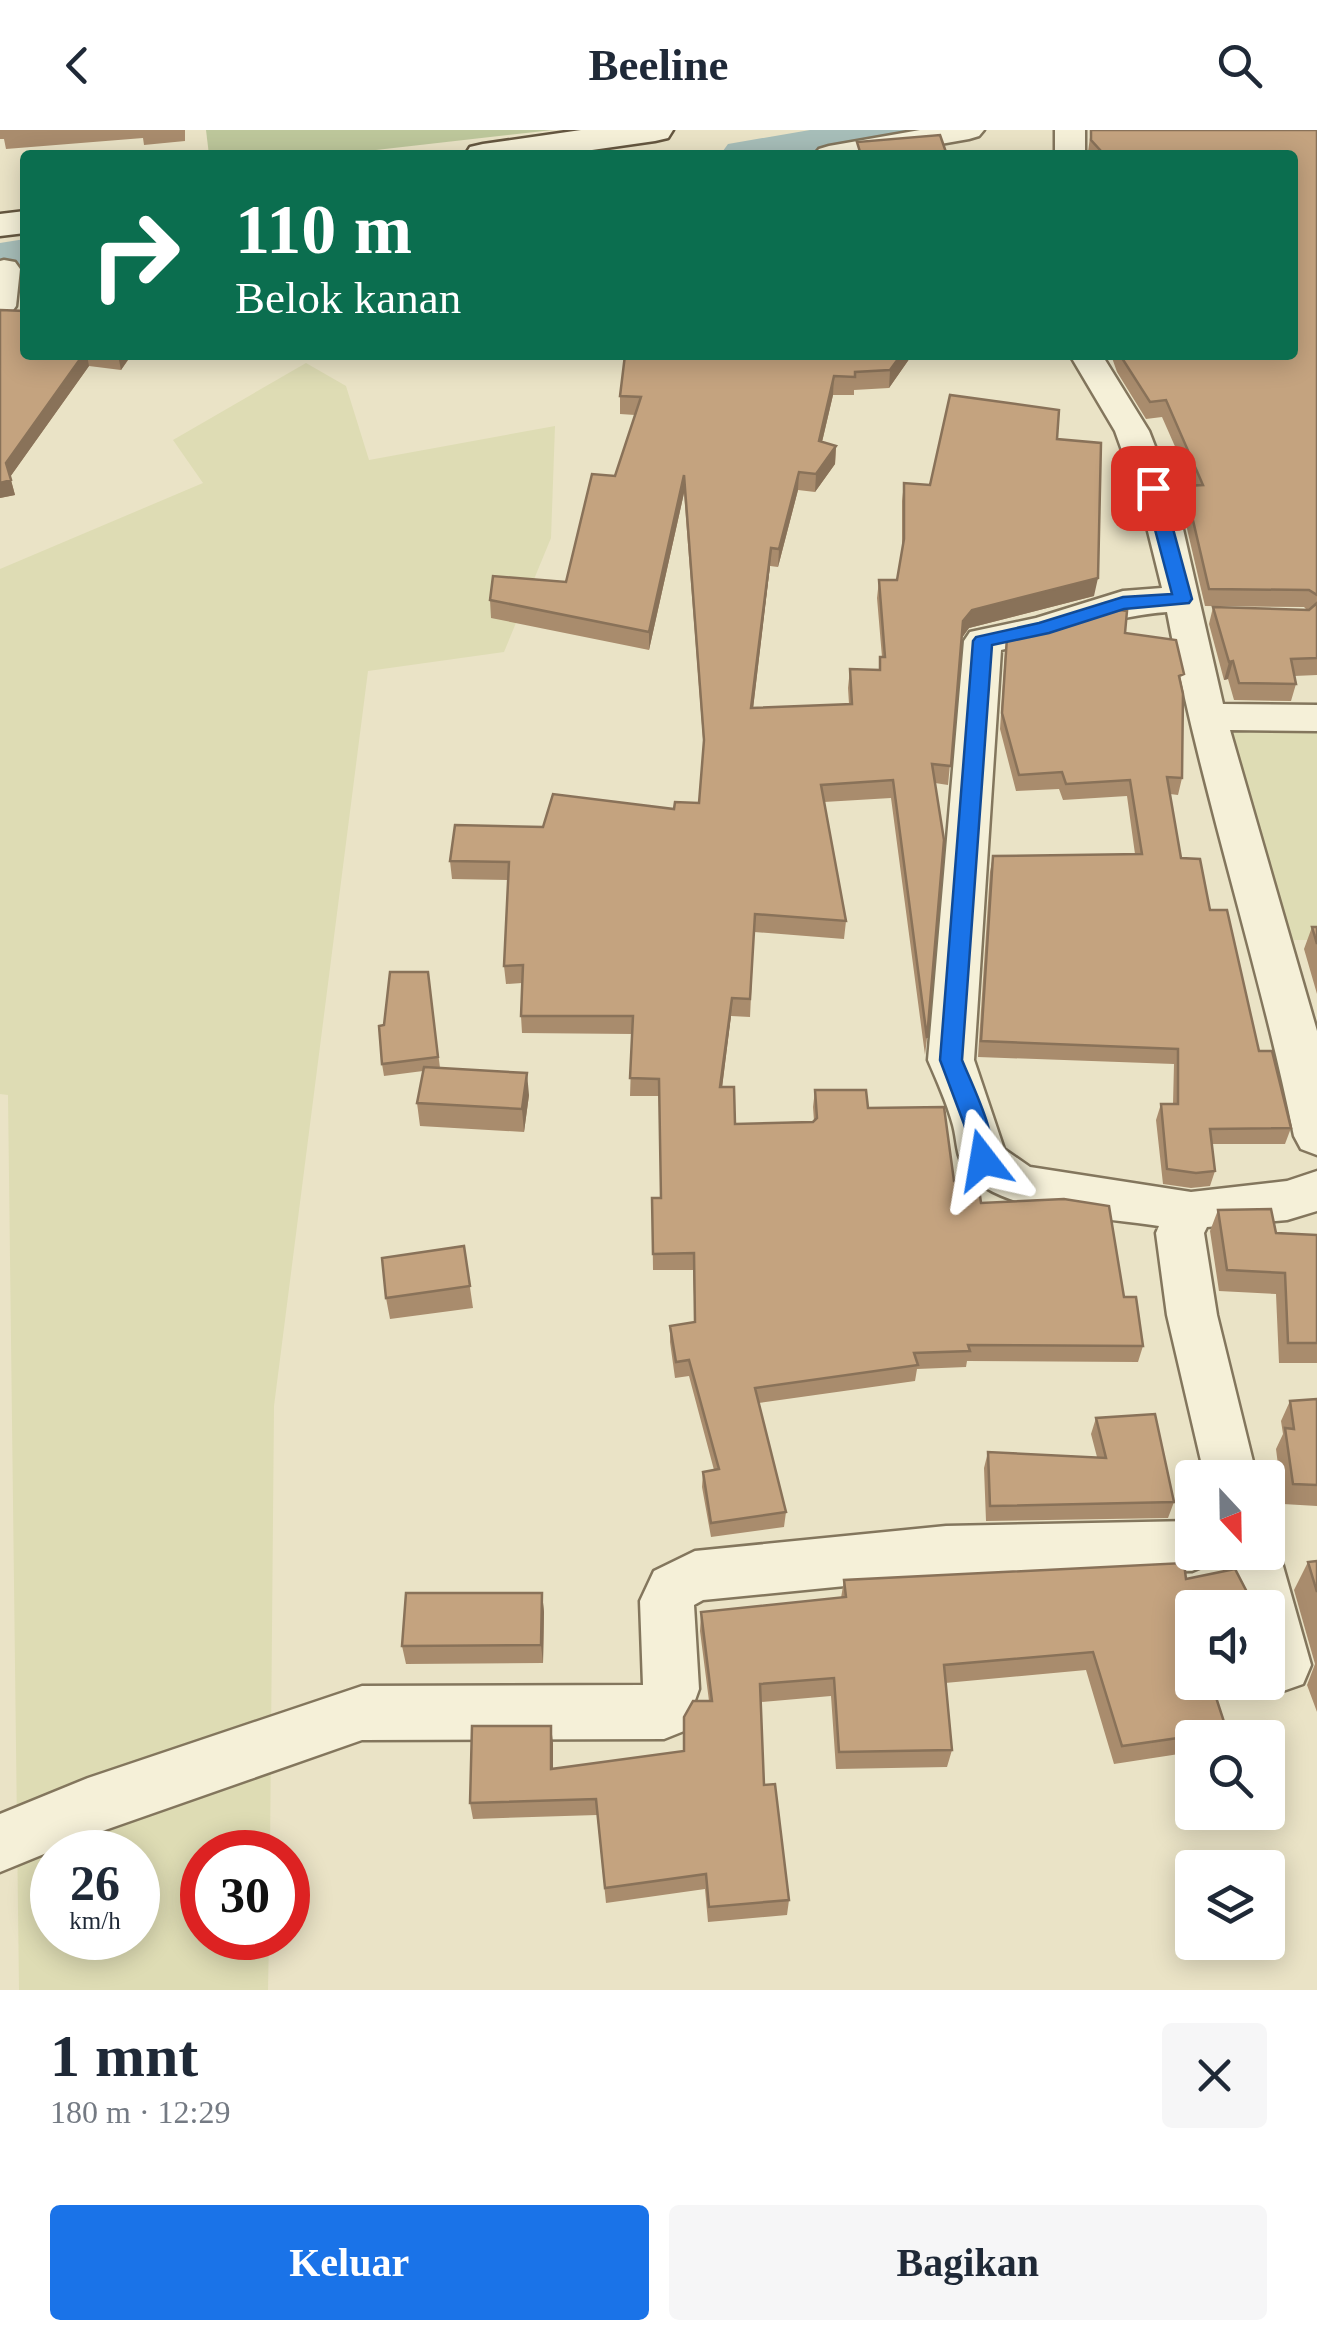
<!DOCTYPE html>
<html lang="id">
<meta charset="utf-8">
<style>
:root{--surface:#fff;--page:#f6f6f7;--text:#1f2937;--muted:#747a83;--accent:#1a73e8}
body{margin:0;font-family:"Times New Roman",serif;background:var(--page);color:var(--text);height:100vh;display:flex;flex-direction:column;font-size:38px;white-space:nowrap}
*{box-sizing:border-box;margin:0}
p{font-size:32px;color:var(--muted)}
.icon{flex:none;width:55px;height:55px;fill:none;stroke:currentColor;stroke-width:2;stroke-linecap:round;stroke-linejoin:round}
.map{position:relative;height:1860px;overflow:hidden}
.sheet{display:flex;flex-direction:column;background:var(--surface);flex:1}
.sheet>*{flex:none}
.top-card{position:absolute;left:20px;top:20px;width:1278px;height:210px;border-radius:10px;box-shadow:0 5px 25px #0003;background:#0b6e4f;color:#fff;overflow:hidden}
.needle{width:65px;rotate:158deg}
.buttons{position:absolute;left:1175px;top:1330px;display:grid;gap:20px}
.buttons a{display:grid;place-items:center;width:110px;height:110px;border-radius:10px;background:var(--surface);box-shadow:0 5px 25px #0003;font-size:50px}
.speed{position:absolute;left:30px;top:1700px;display:flex;gap:20px;font-size:50px;font-weight:700;text-align:center}
.speed>*{display:grid;place-content:center;width:130px;height:130px;border-radius:50%;background:var(--surface);box-shadow:0 5px 25px #0003;line-height:1}
.speed small{font-size:25px;font-weight:400}
.speed .limit{border:15px solid #d22;background:#fff;color:#111}
.pin{position:absolute;display:grid;place-items:center;width:85px;height:85px;color:#fff;margin:-42px;border-radius:20px;box-shadow:0 5px 15px #0006}
.me{position:absolute;width:110px;margin:-55px;rotate:346deg;stroke-linejoin:round;filter:drop-shadow(0 0 8px #0008)}
.turn{display:flex;align-items:center;gap:35px;height:210px;padding:0 50px;font-size:45px}
.turn .icon{width:130px;height:130px;stroke-width:2.5}
.turn b{display:block;font-size:70px;line-height:85px}
.round{display:grid;place-items:center;flex:none;width:105px;height:105px;border-radius:10px;background:var(--page)}
.overview{display:flex;align-items:center;justify-content:space-between;height:170px;padding:0 50px}
h1{font-size:60px;font-weight:600;line-height:75px}
.primary-button{display:flex;gap:20px;margin-top:auto;padding:20px 50px}
.primary-button a{flex:1;height:115px;border-radius:10px;background:var(--accent);color:#fff;font-size:40px;font-weight:600;line-height:115px;text-align:center}
.primary-button a+a{background:var(--page);color:var(--text)}
header{display:flex;justify-content:space-between;align-items:center;height:130px;padding:0 50px;background:var(--surface);font-size:45px;font-weight:600}
.map>svg:first-child{display:block}
</style>
<header><svg class="icon" aria-label="back" viewBox="0 0 24 24"><path d="M15 5l-7 7 7 7"/></svg>Beeline<svg class="icon" aria-label="search" viewBox="0 0 24 24"><circle cx="10" cy="10" r="6"/><path d="M15 15l6 6"/></svg></header>
<div class="map">
<svg width="1317" height="1860" viewBox="0 0 1317 1860">
<rect width="100%" height="100%" fill="#eae3c6"/>
<path fill="#dedcb4" fill-rule="evenodd" d="M306,233L346,256L369,330L555,296L551,408L504,522L368,541L274,1276L270,1722H202V1808H269L268,1860H19L8,965L0,964V439L203,353L173,310ZM52,1722H138V1808H52Z
M1207,591L1317,593V810H1264Z"/>
<path fill="#bdc79b" d="M206,0H553L332,25H209Z"/>
<g fill="none" stroke-linecap="round" stroke-linejoin="round">
<path fill="#a7beb9" fill-rule="evenodd" d="M810,0H952L944,11L862,25H720L728,14Z
M25,109V143L0,147V113Z"/>
<g stroke="#83765d" stroke-width="5">
<path id="street" d="M920,0H984L979,6L969,9L878,25H814L819,19L829,16Z
M1055,0H1085V25H1055Z
M4,130L15,132L20,139L16,176L11,183L0,186V131Z
M1070,225H1102L1149,301L1177,373L1223,574L1317,575V601L1230,600L1317,901V1025L1301,1019L1294,1006C1258,830 1200,659 1167,482C1110,486 1057,508 1001,520L974,930L1004,1019L1030,1037L1191,1062L1287,1051L1317,1041V1081L1287,1090L1207,1097L1204,1103L1217,1185L1257,1348H1205L1167,1185L1156,1103L1159,1096C1109,1088 994,1083 965,1039C956,1026 957,1009 953,995C947,973 937,951 928,930L964,511L970,502L1036,488L1123,461L1162,458L1141,373L1115,301Z
M1192,1391V1422H1216L1211,1433L1192,1441L946,1446L703,1470L694,1475L699,1559L684,1601L664,1609L362,1610L88,1706L0,1742V1684L88,1648L362,1556L643,1555L640,1471L654,1441L695,1421L946,1396Z
M1268,1403L1279,1422L1311,1535L1303,1554L1283,1561L1263,1552H1268V1478H1240L1225,1422H1268Z"/>
</g>
<g stroke="#655740" stroke-width="5">
<path id="secondary" d="M581,0H673L668,8L655,11L557,25H465L470,17L483,14Z
M25,81V103L0,106V84Z"/>
</g>
<use href="#street" fill="#f5f0d8" fill-rule="evenodd"/>
<use href="#secondary" fill="#f5f0d8" fill-rule="evenodd"/>
</g>
<path fill="#a98c6d" d="M0,0H185V11L144,15L143,8L6,19L4,9H0Z
M1091,0H1317V545L1294,546L1296,554L1291,571L1234,570L1228,549L1224,550L1209,494L1213,477L1307,480L1304,477L1205,476L1181,373L1185,356L1192,355L1162,287L1146,289L1117,242L1111,225H1292L1088,22Z
M0,180L25,225H139L138,227L131,226L121,240L89,236L10,347L15,365L0,368Z
M625,225H912L889,258L854,260V265H833L822,312L836,316L835,334L815,362L798,360L778,437L770,436L753,578L849,574L848,558L850,539L879,540L880,527H882L877,468L879,450H897L902,421V371L904,353L930,355L1057,309L1094,466L969,498L962,508L948,655L935,653L927,908L925,925L891,668L824,672L846,791L844,809L754,802L750,887L731,886L722,957L735,994L814,991L813,977L815,960L868,978L981,1073L1124,1167L1143,1216L1138,1232L967,1231L966,1237L917,1239L915,1251L759,1273L786,1382L784,1397L711,1407L702,1357L703,1342L714,1340L689,1246L675,1248L670,1212V1196L695,1192L693,1140H653L652,1068H661L659,966H630L632,904L522,903L521,886L522,853L506,854L504,836L508,750L452,749L450,731L543,697L674,679L699,673L704,621L684,363L649,520L491,488L490,470L566,452L615,346L635,285L620,284V266Z
M1125,503L1181,556L1182,648L1178,665L1170,664L1181,728L1210,780L1259,921L1291,998L1285,1014H1212L1215,1041L1210,1056L1191,1058L1163,1054L1156,990L1161,974H1173L1174,934L978,927L990,742L993,726L1135,724L1127,666L1063,670L1059,659L1016,661L1000,599L1005,523L1007,507Z
M1312,797H1317V864L1304,819Z
M428,842L440,938L529,965L524,1002L420,996L417,973L423,941L384,946L382,934L384,895Z
M1218,1080L1276,1103L1317,1105V1233H1279L1276,1164L1219,1161L1210,1101Z
M464,1116L473,1178L390,1189L386,1168Z
M1317,1269V1376L1283,1374L1276,1319L1283,1304L1281,1291L1290,1271Z
M1096,1288L1174,1372L1168,1388L986,1391L984,1338L988,1322L1097,1327L1091,1304Z
M1317,1431V1582L1307,1555L1315,1534L1294,1460L1308,1432Z
M1186,1449L1247,1462L1268,1478L1192,1552L1227,1601L1223,1608H1192V1622L1114,1634L1086,1540L945,1553L952,1620L947,1637L836,1639L831,1566L761,1572L764,1655L789,1770L787,1785L708,1792L705,1759L606,1773L597,1685L473,1689L470,1673L553,1613V1639L684,1622L709,1571L700,1501L701,1482L841,1468L844,1450Z
M542,1463L544,1482L543,1533L406,1534L402,1516Z"/>
<path fill="#897259" d="M83,225H87L89,236L10,347L6,333Z
M118,225H131L121,240Z
M901,225H912L889,258L890,240Z
M834,246L833,265L818,329L819,311Z
M836,316L835,334L815,362L816,344Z
M799,342L798,360L778,437L779,419Z
M684,345V363L649,520V502Z
M11,350L15,365L0,368V353Z
M771,418L770,436L751,596V578Z
M1098,448L1094,466L969,498L961,509L963,491L972,480Z
M1233,531L1228,549L1224,550L1229,532Z
M732,868L731,886L720,974V957Z
M527,943L529,965L524,1002L522,979Z
M542,1463L544,1482L543,1533L541,1515Z
M1274,1514L1268,1526V1515Z
M551,1596L553,1613V1656L551,1639Z"/>
<path fill="#c4a37f" stroke="#897259" stroke-width="2.5" d="M1091,0H1317V465L1309,460L1209,459L1185,356L1203,355L1166,270L1150,272L1120,225H1292V25H1074L1100,20L1091,10Z
M940,5L947,25H861L857,12Z
M0,180L25,181V225H83L6,333L11,350L0,353Z
M625,225H901L890,240L855,242V247L834,246L819,311L836,316L816,344L799,342L779,419L771,418L751,578L852,574L850,539L880,540V527H885L879,450H897L904,409V353L930,355L950,265L1059,280L1057,309L1101,313L1098,448L972,480L963,491L951,636L932,634L944,710L927,908L893,650L821,655L846,791L755,784L750,869L732,868L720,957H734L735,994L813,992L817,988L815,960H866L868,978L944,977L954,1051H978L981,1073L1064,1069L1109,1076L1124,1167H1136L1143,1216L968,1215L970,1221L914,1223L918,1235L755,1258L786,1382L711,1393L703,1342L719,1339L689,1230L676,1232L670,1196L695,1192L694,1123L653,1124L652,1068H661L659,949L630,948L633,886H521L523,835L504,836L509,732L450,731L455,695L543,697L553,664L674,679L675,672L699,673L704,610L684,345L649,502L490,470L493,446L566,452L592,344L615,346L641,267L620,266Z
M1317,473V528L1291,529L1296,554L1239,553L1233,531L1229,532L1213,477L1309,480Z
M1111,479L1127,481L1125,503L1176,510L1184,544L1179,546L1183,564L1182,648L1167,647L1181,728L1200,729L1210,780H1227L1259,921H1272L1291,998L1210,999L1215,1041L1196,1043L1167,1039L1161,974H1178V919L981,911L993,726L1142,724L1130,650L1066,654L1062,642L1019,645L1002,583L1007,507Z
M1312,797H1317V814Z
M390,842H428L438,927L382,934L379,896L384,895Z
M424,937L527,943L522,979L417,973Z
M1271,1079L1276,1103L1317,1105V1213H1288L1285,1143L1227,1140L1218,1080Z
M464,1116L470,1156L386,1168L382,1128Z
M1317,1269V1355L1293,1354L1285,1298L1294,1299L1290,1271Z
M1155,1284L1174,1372L990,1376L988,1322L1106,1328L1096,1288Z
M1317,1431V1462L1308,1432Z
M1184,1433L1186,1449L1235,1439L1247,1462L1274,1463V1514L1268,1515V1478H1192V1552H1211L1227,1601L1122,1616L1093,1522L944,1535L952,1620L839,1622L834,1548L760,1554L764,1655L775,1654L789,1770L709,1777L706,1744L605,1758L596,1669L470,1673L472,1596H551V1639L684,1621V1587L693,1571H712L701,1482L846,1467L844,1450Z
M406,1463H542L541,1515L402,1516Z"/>
<path fill="#1a73e8" stroke="#114b97" stroke-width="2.5" d="M1153,353L1162,358L1192,469L1189,473L1124,479L1049,503L992,515L962,930C972,955 1001,1012 991,1036H975L964,994L940,930L973,511L976,507L1039,493L1123,467L1172,464L1144,358Z"/>
</svg>
<div class="buttons">
<a><svg class="needle" viewBox="-14 -14 28 28"><path d="M0-13l5 13h-10z" fill="#e53935"/><path d="M0 13l5-13h-10z" fill="#747a83"/></svg></a>
<a><svg class="icon" aria-label="sound" viewBox="0 0 24 24"><path d="M4 9h4l5-4v14l-5-4H4zM17 9q2 3 0 6"/></svg></a>
<a><svg class="icon" aria-label="search" viewBox="0 0 24 24"><circle cx="10" cy="10" r="6"/><path d="M15 15l6 6"/></svg></a>
<a><svg class="icon" aria-label="layers" viewBox="0 0 24 24"><path d="M12 4l9 5-9 5-9-5zM3 14l9 5 9-5"/></svg></a>
</div>
<div class="speed"><div>26<small>km/h</small></div><div class="limit">30</div></div>
<div class="pin" style="left:1153px;top:358px;background:#d93025"><svg class="icon" aria-label="arrive" viewBox="0 0 24 24"><path d="M6 21V4h12l-3 4 3 4H6"/></svg></div>
<svg class="me" style="left:983px;top:1030px" viewBox="-20 -20 40 40"><path d="M0-17L14 15 0 8-14 15z" fill="#1a73e8" stroke="#fff" stroke-width="4"/></svg>
<div class="top-card">
<div class="turn"><svg class="icon" aria-label="right" viewBox="0 0 24 24"><path d="M7 20v-9h11M14 6l5 5-5 5"/></svg><div><b>110 m</b>Belok kanan</div></div>
</div>
</div>
<section class="sheet">
<div class="overview"><div><h1>1 mnt</h1><p>180 m · 12:29</p></div><a class="round"><svg class="icon" aria-label="close" viewBox="0 0 24 24"><path d="M6 6l12 12M18 6L6 18"/></svg></a></div>
<div class="primary-button"><a>Keluar</a><a>Bagikan</a></div>
</section>
